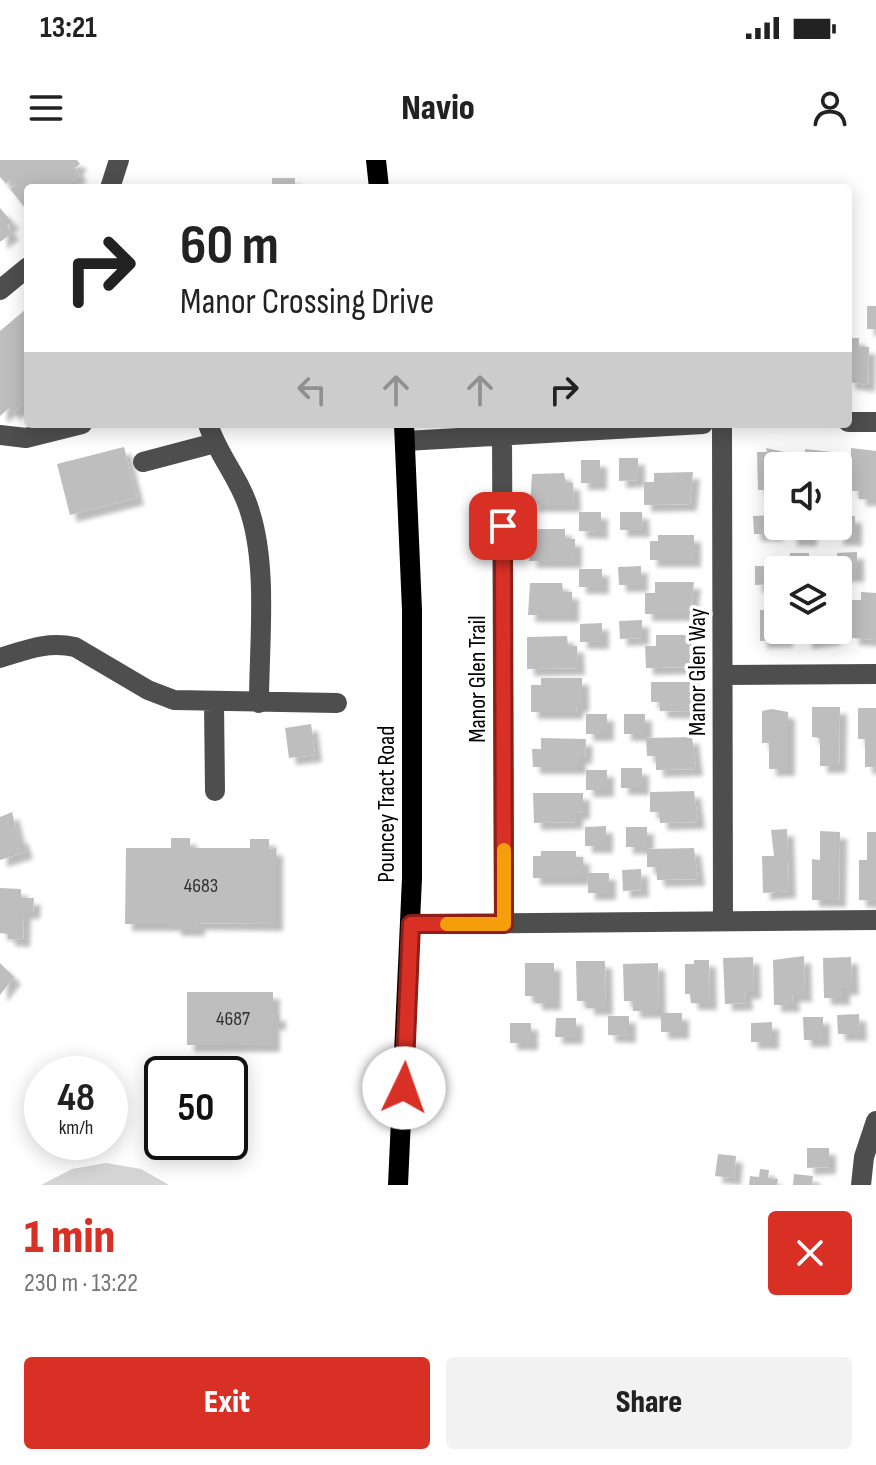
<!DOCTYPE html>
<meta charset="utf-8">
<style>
:root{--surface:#fff;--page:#f2f2f2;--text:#222;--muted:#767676;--accent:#d93025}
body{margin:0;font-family:"Sofia Sans Condensed",sans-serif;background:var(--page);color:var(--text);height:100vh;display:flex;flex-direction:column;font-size:30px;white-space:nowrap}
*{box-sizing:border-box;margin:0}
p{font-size:26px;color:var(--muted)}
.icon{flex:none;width:44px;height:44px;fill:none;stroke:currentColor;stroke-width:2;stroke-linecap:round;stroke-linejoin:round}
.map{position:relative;height:1025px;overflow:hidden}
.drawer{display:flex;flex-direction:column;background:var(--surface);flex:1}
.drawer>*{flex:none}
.guide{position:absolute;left:24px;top:24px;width:828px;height:244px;border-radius:8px;box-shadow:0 4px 20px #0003;background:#fff;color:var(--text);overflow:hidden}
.tools{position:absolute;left:764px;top:292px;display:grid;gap:16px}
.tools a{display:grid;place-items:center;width:88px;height:88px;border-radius:8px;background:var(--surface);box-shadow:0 4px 20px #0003;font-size:40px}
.speed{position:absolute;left:24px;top:896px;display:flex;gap:16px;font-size:40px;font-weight:700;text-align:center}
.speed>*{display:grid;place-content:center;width:104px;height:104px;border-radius:50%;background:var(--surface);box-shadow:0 4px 20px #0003;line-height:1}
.speed small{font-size:20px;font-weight:400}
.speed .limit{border:4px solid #111;border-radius:12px;background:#fff;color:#111}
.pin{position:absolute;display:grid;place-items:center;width:68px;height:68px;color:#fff;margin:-34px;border-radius:16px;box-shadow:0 4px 12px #0006}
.me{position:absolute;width:88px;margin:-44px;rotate:3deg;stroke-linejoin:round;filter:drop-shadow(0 0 6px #0008)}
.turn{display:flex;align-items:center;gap:28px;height:168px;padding:0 24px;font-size:36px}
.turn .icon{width:104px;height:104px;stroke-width:2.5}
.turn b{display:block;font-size:56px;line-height:68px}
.lanes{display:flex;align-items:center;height:76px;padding:0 24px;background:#0003;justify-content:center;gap:40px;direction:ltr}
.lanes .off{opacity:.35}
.round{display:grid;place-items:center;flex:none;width:84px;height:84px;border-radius:8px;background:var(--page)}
.overview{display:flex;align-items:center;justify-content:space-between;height:136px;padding:0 24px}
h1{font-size:48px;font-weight:800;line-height:60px;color:var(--accent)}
.action{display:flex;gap:16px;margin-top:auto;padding:16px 24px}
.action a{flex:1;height:92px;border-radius:8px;background:var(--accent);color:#fff;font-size:32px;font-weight:800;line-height:92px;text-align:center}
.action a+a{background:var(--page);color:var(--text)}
.status{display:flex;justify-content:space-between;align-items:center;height:56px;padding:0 40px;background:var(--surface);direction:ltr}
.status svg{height:22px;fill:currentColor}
header{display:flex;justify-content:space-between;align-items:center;height:104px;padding:0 24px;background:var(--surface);font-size:36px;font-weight:800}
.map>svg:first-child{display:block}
</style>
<div class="status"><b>13:21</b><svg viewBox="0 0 49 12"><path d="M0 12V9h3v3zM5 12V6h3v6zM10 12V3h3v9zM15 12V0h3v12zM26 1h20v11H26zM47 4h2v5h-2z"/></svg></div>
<header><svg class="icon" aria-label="menu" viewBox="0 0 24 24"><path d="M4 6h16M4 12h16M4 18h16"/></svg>Navio<svg class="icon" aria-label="person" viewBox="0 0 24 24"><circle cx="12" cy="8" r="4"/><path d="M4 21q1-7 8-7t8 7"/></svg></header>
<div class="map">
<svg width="876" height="1025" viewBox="0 0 876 1025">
<defs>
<filter id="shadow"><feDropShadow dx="7" dy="7" stdDeviation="2" flood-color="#0004"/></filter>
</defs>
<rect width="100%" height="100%" fill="#fff"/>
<path fill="#d5d5d5" d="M106,1003L141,1009L169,1025H41L72,1009Z"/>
<path fill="#bebebe" filter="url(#shadow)" d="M0,0H77L80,4L75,8L80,15L63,28H28L26,49L10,29L15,25L10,20L6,24L0,17Z
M272,18H295V28H272Z
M0,48L12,62L7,66L12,73L0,82Z
M867,146H876V169H867Z
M26,149L28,240L13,253L9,248L0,256V171Z
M848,178H859V187H869L868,225L848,222Z
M124,287L137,338L70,355L57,304Z
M766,288L785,292V306H778V338H766V330H758L757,292H767Z
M851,288L876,291V339H859V331H851Z
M805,289L832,292V306H805Z
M619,298H638V320L619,321Z
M581,300H600V323H581Z
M693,312L690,344L644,345V322H654V313Z
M564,313L566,323H573L574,345H530L532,314Z
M579,352H601V372L579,371Z
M620,352H642L643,370H620Z
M776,355V374H754L753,356Z
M838,356H855V379L836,378Z
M790,366H810V379H790Z
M533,369H565V379H575V401H529Z
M658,375H694V400H650V381H658Z
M857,392V415H838L837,393Z
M790,393H809V410H790Z
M641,406V425H619L618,407Z
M755,406H777V424L755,425Z
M579,409H602V427H579Z
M655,422H694L690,454H645V433H655Z
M530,423H562L563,432H572V455H528Z
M861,432L876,433V480L852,478V440H861Z
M768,443H778V470H786V480L760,481V450H768Z
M642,460V478L620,479L619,461Z
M602,463V482H580V464Z
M805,470H833L834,478L805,482Z
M656,475H690L694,488L691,507L646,508L645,486H656Z
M567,476L568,486H577L578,508L527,509V477Z
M541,518H582V545H577L576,552H531V525H541Z
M651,522H699V552L660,551V542H651Z
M812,547H840L839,606H820V578L812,577Z
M858,548H876V607H865V579H858Z
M772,549L788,552V609H769V583H762V551Z
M586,554H607V574H586Z
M624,554H645V574H624Z
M311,564L315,595L289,598L285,568Z
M692,577L696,609L656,610V596H647L646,578Z
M541,578L586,579L585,597H579V607H533L532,589H541Z
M621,608H642V628H621Z
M586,610H607V630H586Z
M694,631L698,662L660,663V652H650V632Z
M533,633H583V652L576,653V662L534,663Z
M12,652L18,677L21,676L26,692L0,700V657Z
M606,666V686H585V667Z
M626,667H647V687H626Z
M787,669L789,731L763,733L762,696H774L771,670Z
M820,671L840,672L839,740H812V699L820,700Z
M867,672H876V741L859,740V700H867Z
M171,678H190V688H250V679H269V689L276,688V764L198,763V769H174V764H125L126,688H171Z
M694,688L698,719L657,720L656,707H647V689Z
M541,691H576V697H583V718H533V696H541Z
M641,709L642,730L623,731L622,710Z
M588,713H609V733H588Z
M0,728L21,729V738H34L33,752H24L23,780L8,779V774L0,773Z
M804,796L805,835H792L793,845H774L773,800Z
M753,797L754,832H745L746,843L725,844L723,798Z
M851,797L852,828H843V838H824L823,798Z
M694,800H709L710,843H691L690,834H685V804H694Z
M576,801H605L606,848H587V841H577Z
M0,803L14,817L0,835Z
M525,803H554V843H535V836H525Z
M658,803L659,851H633V841H624L623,804Z
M187,832H273V854H279V863H273V885H187Z
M661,853H682V872H661Z
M859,854L860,874H838L837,855Z
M608,856H629V876L608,875Z
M803,857H823V880H804Z
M556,858H576V877H555Z
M772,862V882H751V863Z
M510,863H531V883H510Z
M807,988H829V1007L807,1008Z
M718,994L736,996L734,1018L715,1016Z
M760,1009L769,1010L768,1018L778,1019L777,1025H749L750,1016L759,1017Z
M794,1014L813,1016L812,1025H793Z"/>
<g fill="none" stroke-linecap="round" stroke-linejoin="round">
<path stroke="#4e4e4e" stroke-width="20" d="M110,28L119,0
M0,130L28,107
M848,262H876
M208,264C218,296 241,320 250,352C268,408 259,484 259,543
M722,264L723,760
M502,274L504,764
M0,275L26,278L82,264
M406,281L703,264
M143,302L215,283
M0,498C26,490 47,481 75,487L148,530L174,540L337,543
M724,515L876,514
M214,542L215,631
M411,764L876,760
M861,1025L864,997L876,961"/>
<path stroke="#000" stroke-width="20" d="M376,0L379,28
M398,1025L412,718V450L404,264"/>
</g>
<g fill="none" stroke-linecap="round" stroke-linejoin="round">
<g stroke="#8d1f18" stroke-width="20">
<path id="route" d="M404,928L411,764H504L503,366"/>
</g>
<use href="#route" stroke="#d93025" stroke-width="14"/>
<path stroke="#f59e0b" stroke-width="14" d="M447,764H504V690"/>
</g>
<g text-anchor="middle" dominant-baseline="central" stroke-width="7" stroke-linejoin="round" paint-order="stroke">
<g font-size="20" fill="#303030">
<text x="201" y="726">4683</text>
<text x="233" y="859">4687</text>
</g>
<g font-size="24" fill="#000" stroke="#fff">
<text transform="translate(697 512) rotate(-90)">Manor Glen Way</text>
<text transform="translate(477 519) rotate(-90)">Manor Glen Trail</text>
<text transform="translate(386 644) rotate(-90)">Pouncey Tract Road</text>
</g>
</g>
</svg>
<div class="tools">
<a><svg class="icon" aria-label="sound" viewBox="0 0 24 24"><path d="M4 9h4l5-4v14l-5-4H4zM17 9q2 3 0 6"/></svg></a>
<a><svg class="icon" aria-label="layers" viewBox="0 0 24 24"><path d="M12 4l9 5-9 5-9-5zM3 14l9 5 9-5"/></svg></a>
</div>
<div class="speed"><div>48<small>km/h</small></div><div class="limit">50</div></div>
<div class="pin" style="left:503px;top:366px;background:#d93025"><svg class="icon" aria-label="arrive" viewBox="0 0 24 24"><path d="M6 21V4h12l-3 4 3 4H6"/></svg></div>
<svg class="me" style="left:404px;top:928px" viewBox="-20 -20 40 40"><circle r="19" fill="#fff"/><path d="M0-13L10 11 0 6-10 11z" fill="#d93025"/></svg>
<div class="guide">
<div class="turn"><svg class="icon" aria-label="right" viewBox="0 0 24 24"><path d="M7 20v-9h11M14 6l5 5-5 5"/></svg><div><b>60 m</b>Manor Crossing Drive</div></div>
<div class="lanes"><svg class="icon off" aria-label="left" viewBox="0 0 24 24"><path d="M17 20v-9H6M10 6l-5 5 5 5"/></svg><svg class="icon off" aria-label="ahead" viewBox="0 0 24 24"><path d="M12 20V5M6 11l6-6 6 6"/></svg><svg class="icon off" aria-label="ahead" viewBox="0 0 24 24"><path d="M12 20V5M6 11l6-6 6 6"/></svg><svg class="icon" aria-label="right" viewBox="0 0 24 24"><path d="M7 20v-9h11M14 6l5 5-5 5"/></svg></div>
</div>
</div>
<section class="drawer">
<div class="overview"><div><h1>1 min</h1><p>230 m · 13:22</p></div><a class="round" style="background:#d93025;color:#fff"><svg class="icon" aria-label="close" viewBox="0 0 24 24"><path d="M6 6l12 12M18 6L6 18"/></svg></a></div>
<div class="action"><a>Exit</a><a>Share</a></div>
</section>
